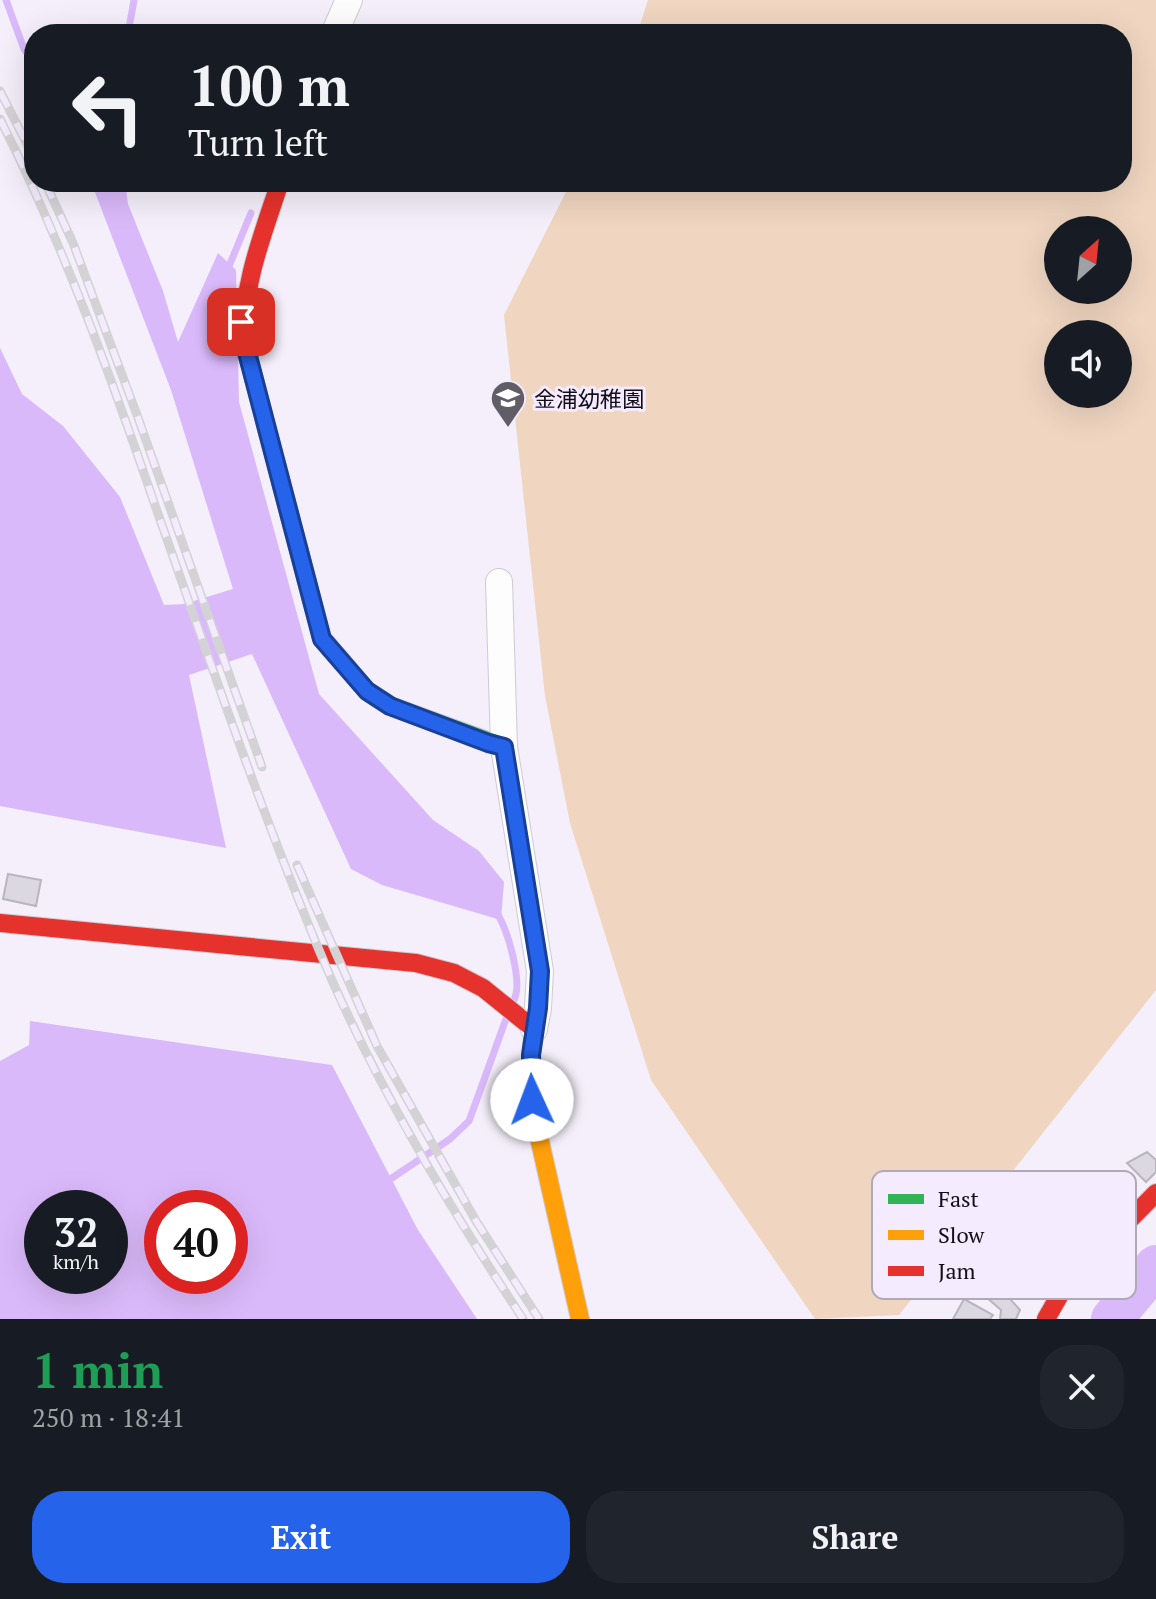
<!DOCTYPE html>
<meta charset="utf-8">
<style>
:root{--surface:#171b24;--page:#20242c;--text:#f1f3f6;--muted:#9ea1a6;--accent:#2563eb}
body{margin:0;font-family:"PT Serif","Noto Sans JP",serif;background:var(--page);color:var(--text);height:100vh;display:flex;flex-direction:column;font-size:30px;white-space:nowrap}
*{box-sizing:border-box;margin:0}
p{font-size:26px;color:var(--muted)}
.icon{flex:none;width:44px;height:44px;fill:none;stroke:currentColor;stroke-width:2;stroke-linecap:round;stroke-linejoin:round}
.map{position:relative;height:1319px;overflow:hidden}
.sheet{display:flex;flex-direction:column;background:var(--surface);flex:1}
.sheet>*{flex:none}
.hud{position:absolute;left:24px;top:24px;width:1108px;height:168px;border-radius:32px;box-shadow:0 8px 32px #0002;background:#171b24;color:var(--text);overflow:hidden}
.needle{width:52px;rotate:27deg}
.fabs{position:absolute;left:1044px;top:216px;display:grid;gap:16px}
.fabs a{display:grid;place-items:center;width:88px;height:88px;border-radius:50%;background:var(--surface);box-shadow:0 8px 32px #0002;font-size:40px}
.speed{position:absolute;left:24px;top:1190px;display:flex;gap:16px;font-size:40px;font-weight:700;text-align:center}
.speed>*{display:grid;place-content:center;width:104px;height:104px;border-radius:50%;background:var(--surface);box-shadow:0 8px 32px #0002;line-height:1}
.speed small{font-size:20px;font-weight:400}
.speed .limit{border:12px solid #d22;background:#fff;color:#111}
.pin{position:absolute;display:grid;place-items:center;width:68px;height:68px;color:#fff;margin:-34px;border-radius:16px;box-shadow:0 4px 12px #0006}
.me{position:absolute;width:88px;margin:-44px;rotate:358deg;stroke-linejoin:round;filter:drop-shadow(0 0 6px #0008)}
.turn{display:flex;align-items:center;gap:28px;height:168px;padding:0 32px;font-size:36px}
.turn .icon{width:104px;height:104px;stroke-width:2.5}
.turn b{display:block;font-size:56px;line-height:68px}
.round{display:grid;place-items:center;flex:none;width:84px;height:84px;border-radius:32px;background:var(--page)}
.summary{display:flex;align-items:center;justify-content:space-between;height:136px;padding:0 32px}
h1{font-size:48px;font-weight:600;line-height:60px;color:#1e9e55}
.button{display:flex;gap:16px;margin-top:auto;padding:16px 32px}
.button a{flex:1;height:92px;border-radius:32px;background:var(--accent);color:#fff;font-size:32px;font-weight:600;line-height:92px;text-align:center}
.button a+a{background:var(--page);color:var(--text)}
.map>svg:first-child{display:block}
</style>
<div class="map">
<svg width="1156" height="1319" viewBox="0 0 1156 1319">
<rect width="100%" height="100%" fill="#f4effa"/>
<path fill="#f0d6c1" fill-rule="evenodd" d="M648,0H1156V990L899,1315L815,1319L651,1080L570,823L545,696L504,315L571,182H1122V34H637ZM1058,230H1118V290H1058ZM1058,334H1118V394H1058Z"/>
<path fill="#dab9fa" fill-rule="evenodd" d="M91,182H125L128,204L163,291L178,342L218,253L236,270L239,402L319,694L433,820L479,851L504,882L501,920L382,885L351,869L252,654L189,675L226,848L0,806V348L22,394L63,426L120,497L164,605L184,604L233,589L171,390Z
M30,1021L332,1065L418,1230L477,1319H0V1061L29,1045ZM42,1208H110V1276H42ZM162,1208H230V1276H162Z"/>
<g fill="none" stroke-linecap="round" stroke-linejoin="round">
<path stroke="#dab9fa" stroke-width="7" d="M6,0L24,49L34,62
M128,34L134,0
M227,271L251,213
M497,913C508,931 523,982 514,1000
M383,1184L450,1139L469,1121L506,1019"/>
<path stroke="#dab9fa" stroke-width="42" d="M1112,1319L1156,1266"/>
</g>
<path fill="#dcd8e2" stroke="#b9b5be" stroke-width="2" d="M8,874L41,880L36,906L3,899Z
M1147,1152L1156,1160V1172L1146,1182L1127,1163Z
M980,1266L1020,1310L1016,1319H1000L1001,1310L965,1279Z
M964,1299L993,1315L990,1319H953Z"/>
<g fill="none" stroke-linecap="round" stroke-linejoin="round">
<g stroke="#cecad3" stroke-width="28">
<path id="street" d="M334,34L349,0
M499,582L504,747L540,971L538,1008L534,1029"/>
</g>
<g stroke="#cecad3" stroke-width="20">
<path id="fast" d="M326,643L367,691L390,706L504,747"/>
</g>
<g stroke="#cecad3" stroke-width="20">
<path id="slow" d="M532,1082L534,1115L580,1319"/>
</g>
<g stroke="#cecad3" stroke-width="20">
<path id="jam" d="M280,182C263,234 242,285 244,341L322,639L326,643
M0,923L416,963L454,973L483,988L534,1029L531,1055L532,1082
M1046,1319L1066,1284L1156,1193"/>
</g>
<use href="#street" stroke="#fdfdfe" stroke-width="26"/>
<use href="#fast" stroke="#30b455" stroke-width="18"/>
<use href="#slow" stroke="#ff9f0a" stroke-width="18"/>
<use href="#jam" stroke="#e5322d" stroke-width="18"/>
<g stroke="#d3d2d5" stroke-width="9">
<path id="rail" d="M0,91L34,158
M0,119C64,246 111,377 157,511C209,658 259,806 319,950C372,1078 447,1204 523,1319
M45,182L73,243L137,415L262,767
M297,865L377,1046L476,1221L539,1319"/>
</g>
<use href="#rail" stroke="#f4ebfe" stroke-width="6" stroke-dasharray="18" stroke-linecap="butt"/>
</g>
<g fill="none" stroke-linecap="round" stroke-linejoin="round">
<g stroke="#184099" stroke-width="20">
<path id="route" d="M241,322L244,341L322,639L367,691L390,706L488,743L504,747L540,971L538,1008L531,1055L532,1100"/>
</g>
<use href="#route" stroke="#2563eb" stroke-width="14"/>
</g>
<defs>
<g id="school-pin" transform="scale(1.8)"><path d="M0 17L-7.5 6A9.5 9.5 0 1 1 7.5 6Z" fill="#615d66" stroke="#f4ebfe"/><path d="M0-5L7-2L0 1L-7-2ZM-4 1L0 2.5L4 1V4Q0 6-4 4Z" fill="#fff"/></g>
</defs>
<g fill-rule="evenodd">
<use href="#school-pin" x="508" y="398"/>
</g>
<g text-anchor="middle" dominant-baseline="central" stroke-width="6" stroke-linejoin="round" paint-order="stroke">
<g font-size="22" fill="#120e16" stroke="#f4ebfe" text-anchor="start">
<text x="534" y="398">金浦幼稚園</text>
</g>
</g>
<rect x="872" y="1171" width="264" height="128" rx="12" fill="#f4ebfe" stroke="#b0a9b8" stroke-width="2"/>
<rect x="888" y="1194" width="36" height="10" fill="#30b455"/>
<rect x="888" y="1230" width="36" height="10" fill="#ff9f0a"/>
<rect x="888" y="1266" width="36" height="10" fill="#e5322d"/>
<g font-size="22" fill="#120e16">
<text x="938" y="1207">Fast</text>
<text x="938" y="1243">Slow</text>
<text x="938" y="1279">Jam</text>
</g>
</svg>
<div class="fabs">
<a><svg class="needle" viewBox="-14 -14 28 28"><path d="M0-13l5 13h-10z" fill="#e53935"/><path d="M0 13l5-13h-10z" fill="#9ea1a6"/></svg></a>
<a><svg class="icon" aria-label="sound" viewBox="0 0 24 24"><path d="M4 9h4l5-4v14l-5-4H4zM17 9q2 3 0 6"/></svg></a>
</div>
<div class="speed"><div>32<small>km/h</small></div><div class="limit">40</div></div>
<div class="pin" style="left:241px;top:322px;background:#d93025"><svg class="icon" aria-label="arrive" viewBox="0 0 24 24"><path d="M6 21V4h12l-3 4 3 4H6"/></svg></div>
<svg class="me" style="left:532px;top:1100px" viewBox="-20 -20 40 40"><circle r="19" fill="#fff"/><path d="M0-13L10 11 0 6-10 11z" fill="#2563eb"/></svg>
<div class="hud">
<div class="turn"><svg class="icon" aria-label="left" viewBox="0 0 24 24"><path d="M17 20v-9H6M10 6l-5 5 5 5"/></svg><div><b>100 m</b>Turn left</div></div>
</div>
</div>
<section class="sheet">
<div class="summary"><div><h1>1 min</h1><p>250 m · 18:41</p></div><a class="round"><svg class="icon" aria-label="close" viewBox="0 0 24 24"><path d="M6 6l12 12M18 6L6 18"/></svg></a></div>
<div class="button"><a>Exit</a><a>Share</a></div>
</section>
